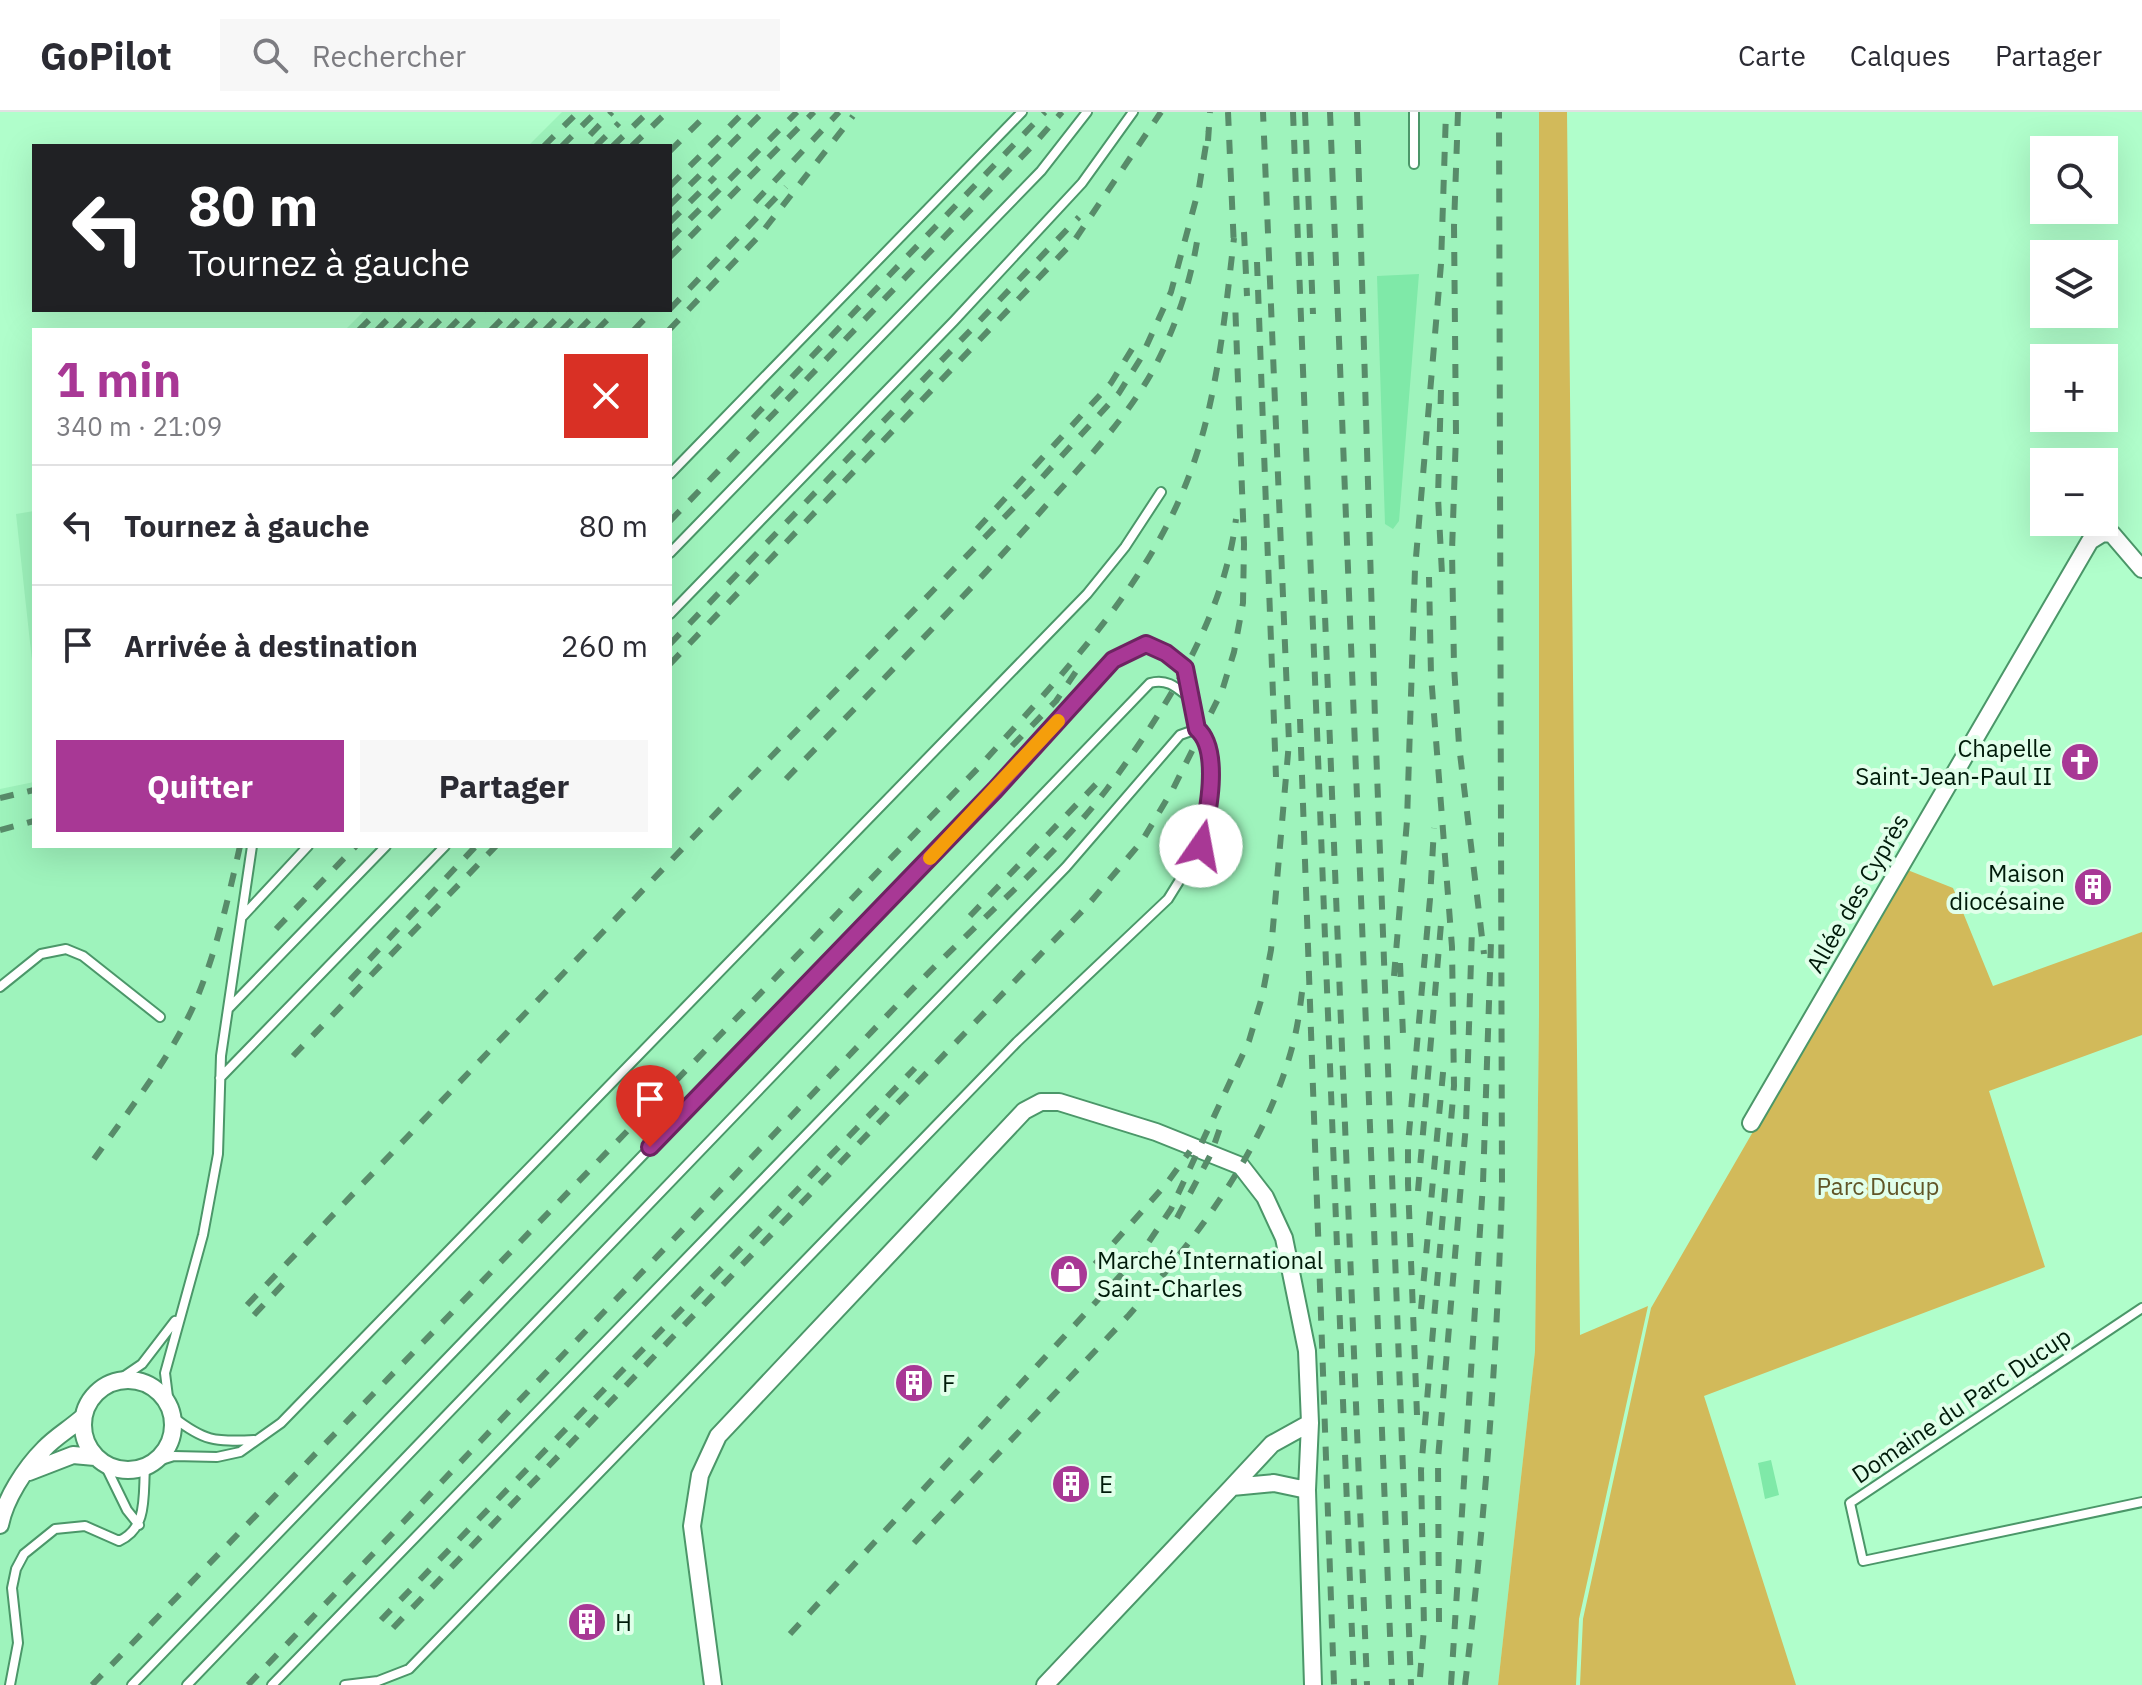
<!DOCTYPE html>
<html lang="fr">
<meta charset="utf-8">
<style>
:root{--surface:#fff;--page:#f7f7f7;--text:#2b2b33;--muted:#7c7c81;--line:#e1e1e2;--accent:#a83895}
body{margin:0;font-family:"IBM Plex Sans",sans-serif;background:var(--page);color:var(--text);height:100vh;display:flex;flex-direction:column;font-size:30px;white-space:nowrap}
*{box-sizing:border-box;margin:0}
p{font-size:26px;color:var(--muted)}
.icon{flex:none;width:44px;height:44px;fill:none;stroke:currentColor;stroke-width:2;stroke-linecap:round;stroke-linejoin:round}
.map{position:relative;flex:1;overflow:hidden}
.panel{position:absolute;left:32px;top:216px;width:640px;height:520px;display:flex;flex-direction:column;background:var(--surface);border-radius:0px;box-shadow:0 8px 32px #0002}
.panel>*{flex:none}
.banner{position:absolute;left:32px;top:32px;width:640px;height:168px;border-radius:0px;box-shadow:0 8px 32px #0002;background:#202124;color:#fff;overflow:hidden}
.controls{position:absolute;left:2030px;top:24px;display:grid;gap:16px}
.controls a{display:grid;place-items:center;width:88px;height:88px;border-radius:0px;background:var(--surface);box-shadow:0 8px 32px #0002;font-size:40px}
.pin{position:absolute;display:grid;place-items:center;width:68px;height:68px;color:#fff;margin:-82px -34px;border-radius:50% 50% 50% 0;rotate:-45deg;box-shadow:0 0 8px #0007}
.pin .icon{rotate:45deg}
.me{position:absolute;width:88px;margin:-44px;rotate:12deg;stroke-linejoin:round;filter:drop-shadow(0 0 6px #0008)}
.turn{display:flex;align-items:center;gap:28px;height:168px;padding:0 24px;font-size:36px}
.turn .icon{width:104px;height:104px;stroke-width:2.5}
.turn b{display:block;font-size:56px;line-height:68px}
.round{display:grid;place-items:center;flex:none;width:84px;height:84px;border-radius:0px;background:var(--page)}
.overview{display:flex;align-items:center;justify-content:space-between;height:136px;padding:0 24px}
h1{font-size:48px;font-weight:700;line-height:60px;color:var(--accent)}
.action{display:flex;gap:16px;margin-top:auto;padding:16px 24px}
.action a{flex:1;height:92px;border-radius:0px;background:var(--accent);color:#fff;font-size:32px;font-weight:700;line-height:92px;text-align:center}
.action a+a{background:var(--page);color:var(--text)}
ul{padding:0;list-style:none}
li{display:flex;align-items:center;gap:24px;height:120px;padding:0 24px;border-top:2px solid var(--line)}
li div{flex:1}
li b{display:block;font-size:30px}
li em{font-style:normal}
header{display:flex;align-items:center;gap:48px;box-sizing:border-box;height:112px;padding:0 40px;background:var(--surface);border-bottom:2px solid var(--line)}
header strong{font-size:38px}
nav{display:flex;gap:44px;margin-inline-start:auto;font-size:28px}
.search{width:560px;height:72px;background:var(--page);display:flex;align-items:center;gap:20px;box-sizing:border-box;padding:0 28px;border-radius:0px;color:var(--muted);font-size:30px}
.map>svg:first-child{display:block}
</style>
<header>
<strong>GoPilot</strong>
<div class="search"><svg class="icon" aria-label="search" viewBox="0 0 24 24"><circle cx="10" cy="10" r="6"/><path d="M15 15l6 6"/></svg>Rechercher</div>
<nav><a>Carte</a><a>Calques</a><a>Partager</a></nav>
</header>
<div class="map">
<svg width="2142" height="1573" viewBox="0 0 2142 1573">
<rect width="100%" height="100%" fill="#b0fecb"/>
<path fill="#9ef3bc" d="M562,0H1539V904L1535,1239L1498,1573H0V677L34,670V734H670V218H345L365,198H670V34H528Z
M34,399V558H33L16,402Z"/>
<path fill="#d2ba5a" d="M1539,0H1567L1580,1223L1648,1194L1579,1507L1576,1573H1498L1535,1239L1539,904Z
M1905,757L1953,776L1993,874L2142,820V923L1989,979L2045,1155L1704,1284L1796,1573H1580L1583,1507L1651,1196Z"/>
<path fill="#7fe9a8" d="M1419,162L1399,409L1393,417L1385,412L1377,164Z
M1771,1348L1779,1383L1765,1387L1758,1351Z"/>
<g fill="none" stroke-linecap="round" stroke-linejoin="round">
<g stroke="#4b9769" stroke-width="12">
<path id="service" d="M1414,52V0
M670,362L1022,0
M670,441L1041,59L1087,0
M670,502L954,209L1082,71L1133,0
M243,804L308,734
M0,875L41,842L66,837L83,844L160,905
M229,896L386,734
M220,966L445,734
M2142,1196L1850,1391L1863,1449L2142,1390
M117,1269L142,1252L175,1209
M169,1293L165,1261L203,1123L218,1042L221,944L252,734
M173,1305C204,1329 214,1330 254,1328
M155,1350L174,1344L217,1345L240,1340L281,1311L1087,482L1125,435L1161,380
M105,1353L127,1398L139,1413
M10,1573L18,1531L12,1476L16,1457L24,1442L55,1417L85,1414L119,1429C148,1416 143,1384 145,1356
M132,1573L995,678L1113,548L1146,532L1166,541L1185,556L1197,617
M187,1573L1150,571C1168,566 1177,576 1191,587
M272,1573L1066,755L1180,623L1197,617L1202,622L1210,650V688L1201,734L1168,787L1017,930L409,1557L378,1569L345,1573"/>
</g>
<g stroke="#4b9769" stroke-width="20">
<path id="minor" d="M1751,1011L2090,429L2103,421L2112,422L2142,457
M83 1313a45 45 0 1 1 90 0a45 45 0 1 1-90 0Z
M29,1360L73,1343L95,1345
M1307,1378L1274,1371L1232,1375L1272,1332L1310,1311
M0,1413C5,1387 25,1356 44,1337C55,1325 71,1316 83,1305
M713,1573L692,1414L700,1363L718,1324L1024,999L1041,990H1059L1156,1020L1241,1054L1265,1085L1284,1126L1307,1239L1310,1311L1307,1378L1313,1573
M1045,1573L1232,1375"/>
</g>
<use href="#service" stroke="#fff" stroke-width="8"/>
<use href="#minor" stroke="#fff" stroke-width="16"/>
<path stroke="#588c6a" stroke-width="6" stroke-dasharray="14 14" stroke-linecap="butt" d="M1228,0L1234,136
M1293,0L1354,1573
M1305,0L1313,202
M1330,0L1392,1573
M1357,0L1375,607L1411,1573
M1458,0L1454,114L1456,322L1452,439L1454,554L1459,633L1484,842
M590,23L612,0
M1208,29L1210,0
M544,34L578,0
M562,34L596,0
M596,34L619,11
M613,34L648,0
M632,34L667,0
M670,39L709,0
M670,74L744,0
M755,90L839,0
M670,93L763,0
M670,110L715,65
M1244,120L1247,184
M670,127L797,0
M670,145L814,0
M1257,150L1276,665
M670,197L786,75
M359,218L379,198
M377,218L397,198
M395,218L415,198
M412,218L432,198
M430,218L450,198
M448,218L468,198
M464,218L484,198
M491,218L511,198
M508,218L528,198
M526,218L546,198
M545,218L565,198
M562,218L582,198
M579,218L599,198
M597,218L617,198
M634,218L653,198
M669,218L759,124L853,4
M1441,278L1438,385L1442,462
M753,306L1045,0
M670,409L1035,31L1062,0
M977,417L1111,271L1137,229
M1324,478L1367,1573
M670,532L1079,105
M670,552L1074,129L1161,0
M1300,607L1334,1573
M1012,634L1056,589L1077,558
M786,667C875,575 966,485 1050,389C1086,348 1125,308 1152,260C1176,216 1192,167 1199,117
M0,686L34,678
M0,718L34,709
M970,804L1100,668
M276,817L356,734
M1400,851L1403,923
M1394,864L1407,709L1415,457L1441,152L1446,0
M350,868L476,734
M293,944L496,734
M94,1047C129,998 169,948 194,893C216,842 228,787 240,734
M1418,1079L1441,812
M1177,1106L1211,1042L1220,1016
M1095,1152L1167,1071L1190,1039
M247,1193L724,693L1029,380L1119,281L1141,246L1171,180L1199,76L1208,20
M1421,1197L1444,950
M254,1203L286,1169
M1417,1303L1408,1072V1032L1430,787L1434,716
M914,1431L1129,1203C1199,1123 1268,1033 1294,928C1298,912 1300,896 1302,880
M381,1508L915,956
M1439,1510L1438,1347L1466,1012L1472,816
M393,1516L1087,794L1142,729L1173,677L1222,579L1234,540L1243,491L1244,432L1235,188
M790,1522L1142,1140L1171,1097L1249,929L1262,885L1271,838L1289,630L1263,0
M1420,1565L1424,1516L1421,1358L1454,974L1452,835L1431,563L1429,465
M92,1573L981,653C1059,565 1147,476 1189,364C1217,291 1225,203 1234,126
M248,1573C446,1365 644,1158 843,950C882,909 921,867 962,828C1012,779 1064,733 1107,677C1165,599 1224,505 1236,407
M1451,1573L1483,1071L1491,830
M1465,1573C1485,1408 1497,1243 1502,1077L1499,0"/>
</g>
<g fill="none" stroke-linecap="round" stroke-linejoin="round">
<g stroke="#6d2461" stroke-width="20">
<path id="route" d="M650,1035L995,678L1113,548L1146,532L1166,541L1185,556L1197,617C1222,638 1207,706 1201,734"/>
</g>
<use href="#route" stroke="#a83895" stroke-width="14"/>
<path stroke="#f59e0b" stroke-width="14" d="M930,746L1058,609"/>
</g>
<defs>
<g id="church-disc" transform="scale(2)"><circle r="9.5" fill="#a83895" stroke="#e1ffea"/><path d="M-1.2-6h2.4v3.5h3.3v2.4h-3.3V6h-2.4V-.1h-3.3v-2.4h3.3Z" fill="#fff"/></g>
<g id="building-disc" transform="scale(2)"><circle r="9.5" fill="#a83895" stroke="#e1ffea"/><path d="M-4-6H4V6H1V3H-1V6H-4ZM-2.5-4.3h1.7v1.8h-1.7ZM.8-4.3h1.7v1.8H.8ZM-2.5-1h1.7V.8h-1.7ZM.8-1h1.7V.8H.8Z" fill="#fff"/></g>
<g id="shop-disc" transform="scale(2)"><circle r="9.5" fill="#a83895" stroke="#e1ffea"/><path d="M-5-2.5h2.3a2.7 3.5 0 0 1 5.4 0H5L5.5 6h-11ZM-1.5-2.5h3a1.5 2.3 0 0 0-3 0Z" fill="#fff"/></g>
</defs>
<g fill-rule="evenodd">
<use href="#church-disc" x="2080" y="650"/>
<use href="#building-disc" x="2093" y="775"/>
<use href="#shop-disc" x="1069" y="1162"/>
<use href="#building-disc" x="914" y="1271"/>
<use href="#building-disc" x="1071" y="1372"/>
<use href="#building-disc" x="587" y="1510"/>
</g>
<g text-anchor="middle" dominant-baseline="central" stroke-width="8" stroke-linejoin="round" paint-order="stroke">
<g font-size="24" fill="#001b0a" stroke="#e1ffea" text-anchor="start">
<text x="2052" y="636" text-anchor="end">Chapelle<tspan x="2052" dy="28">Saint-Jean-Paul II</tspan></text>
<text x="2065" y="761" text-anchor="end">Maison<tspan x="2065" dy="28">diocésaine</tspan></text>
<text x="1097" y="1148">Marché International<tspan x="1097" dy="28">Saint-Charles</tspan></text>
<text x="942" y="1271">F</text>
<text x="1099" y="1372">E</text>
<text x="615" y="1510">H</text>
</g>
<g font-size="24" fill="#001b0a" stroke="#e1ffea">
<text transform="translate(1857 781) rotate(-60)">Allée des Cyprès</text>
<text transform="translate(1961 1293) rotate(-34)">Domaine du Parc Ducup</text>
</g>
<g font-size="24" fill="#615527" stroke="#e1ffea">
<text x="1878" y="1074">Parc Ducup</text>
</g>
</g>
</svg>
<div class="controls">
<a><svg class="icon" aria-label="search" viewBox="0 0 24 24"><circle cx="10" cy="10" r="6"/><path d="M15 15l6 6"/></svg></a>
<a><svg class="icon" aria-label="layers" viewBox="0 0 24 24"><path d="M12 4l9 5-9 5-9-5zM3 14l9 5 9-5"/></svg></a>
<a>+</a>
<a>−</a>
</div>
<div class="pin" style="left:650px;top:1035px;background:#d93025"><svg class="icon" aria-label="arrive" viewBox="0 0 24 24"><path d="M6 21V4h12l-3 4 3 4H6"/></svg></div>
<svg class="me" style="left:1201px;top:734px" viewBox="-20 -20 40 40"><circle r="19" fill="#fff"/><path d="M0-13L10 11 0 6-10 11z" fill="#a83895"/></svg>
<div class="banner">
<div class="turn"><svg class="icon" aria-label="left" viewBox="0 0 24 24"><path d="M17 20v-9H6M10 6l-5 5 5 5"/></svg><div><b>80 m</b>Tournez à gauche</div></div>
</div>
<section class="panel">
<div class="overview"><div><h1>1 min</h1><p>340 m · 21:09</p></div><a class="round" style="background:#d93025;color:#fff"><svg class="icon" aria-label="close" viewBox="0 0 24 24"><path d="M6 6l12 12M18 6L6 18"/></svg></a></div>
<ul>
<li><svg class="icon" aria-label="left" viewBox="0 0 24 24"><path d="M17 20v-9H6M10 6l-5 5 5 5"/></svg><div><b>Tournez à gauche</b></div><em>80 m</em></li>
<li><svg class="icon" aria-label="arrive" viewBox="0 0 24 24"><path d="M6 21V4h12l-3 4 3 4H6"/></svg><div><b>Arrivée à destination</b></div><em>260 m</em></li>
</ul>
<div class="action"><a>Quitter</a><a>Partager</a></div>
</section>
</div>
